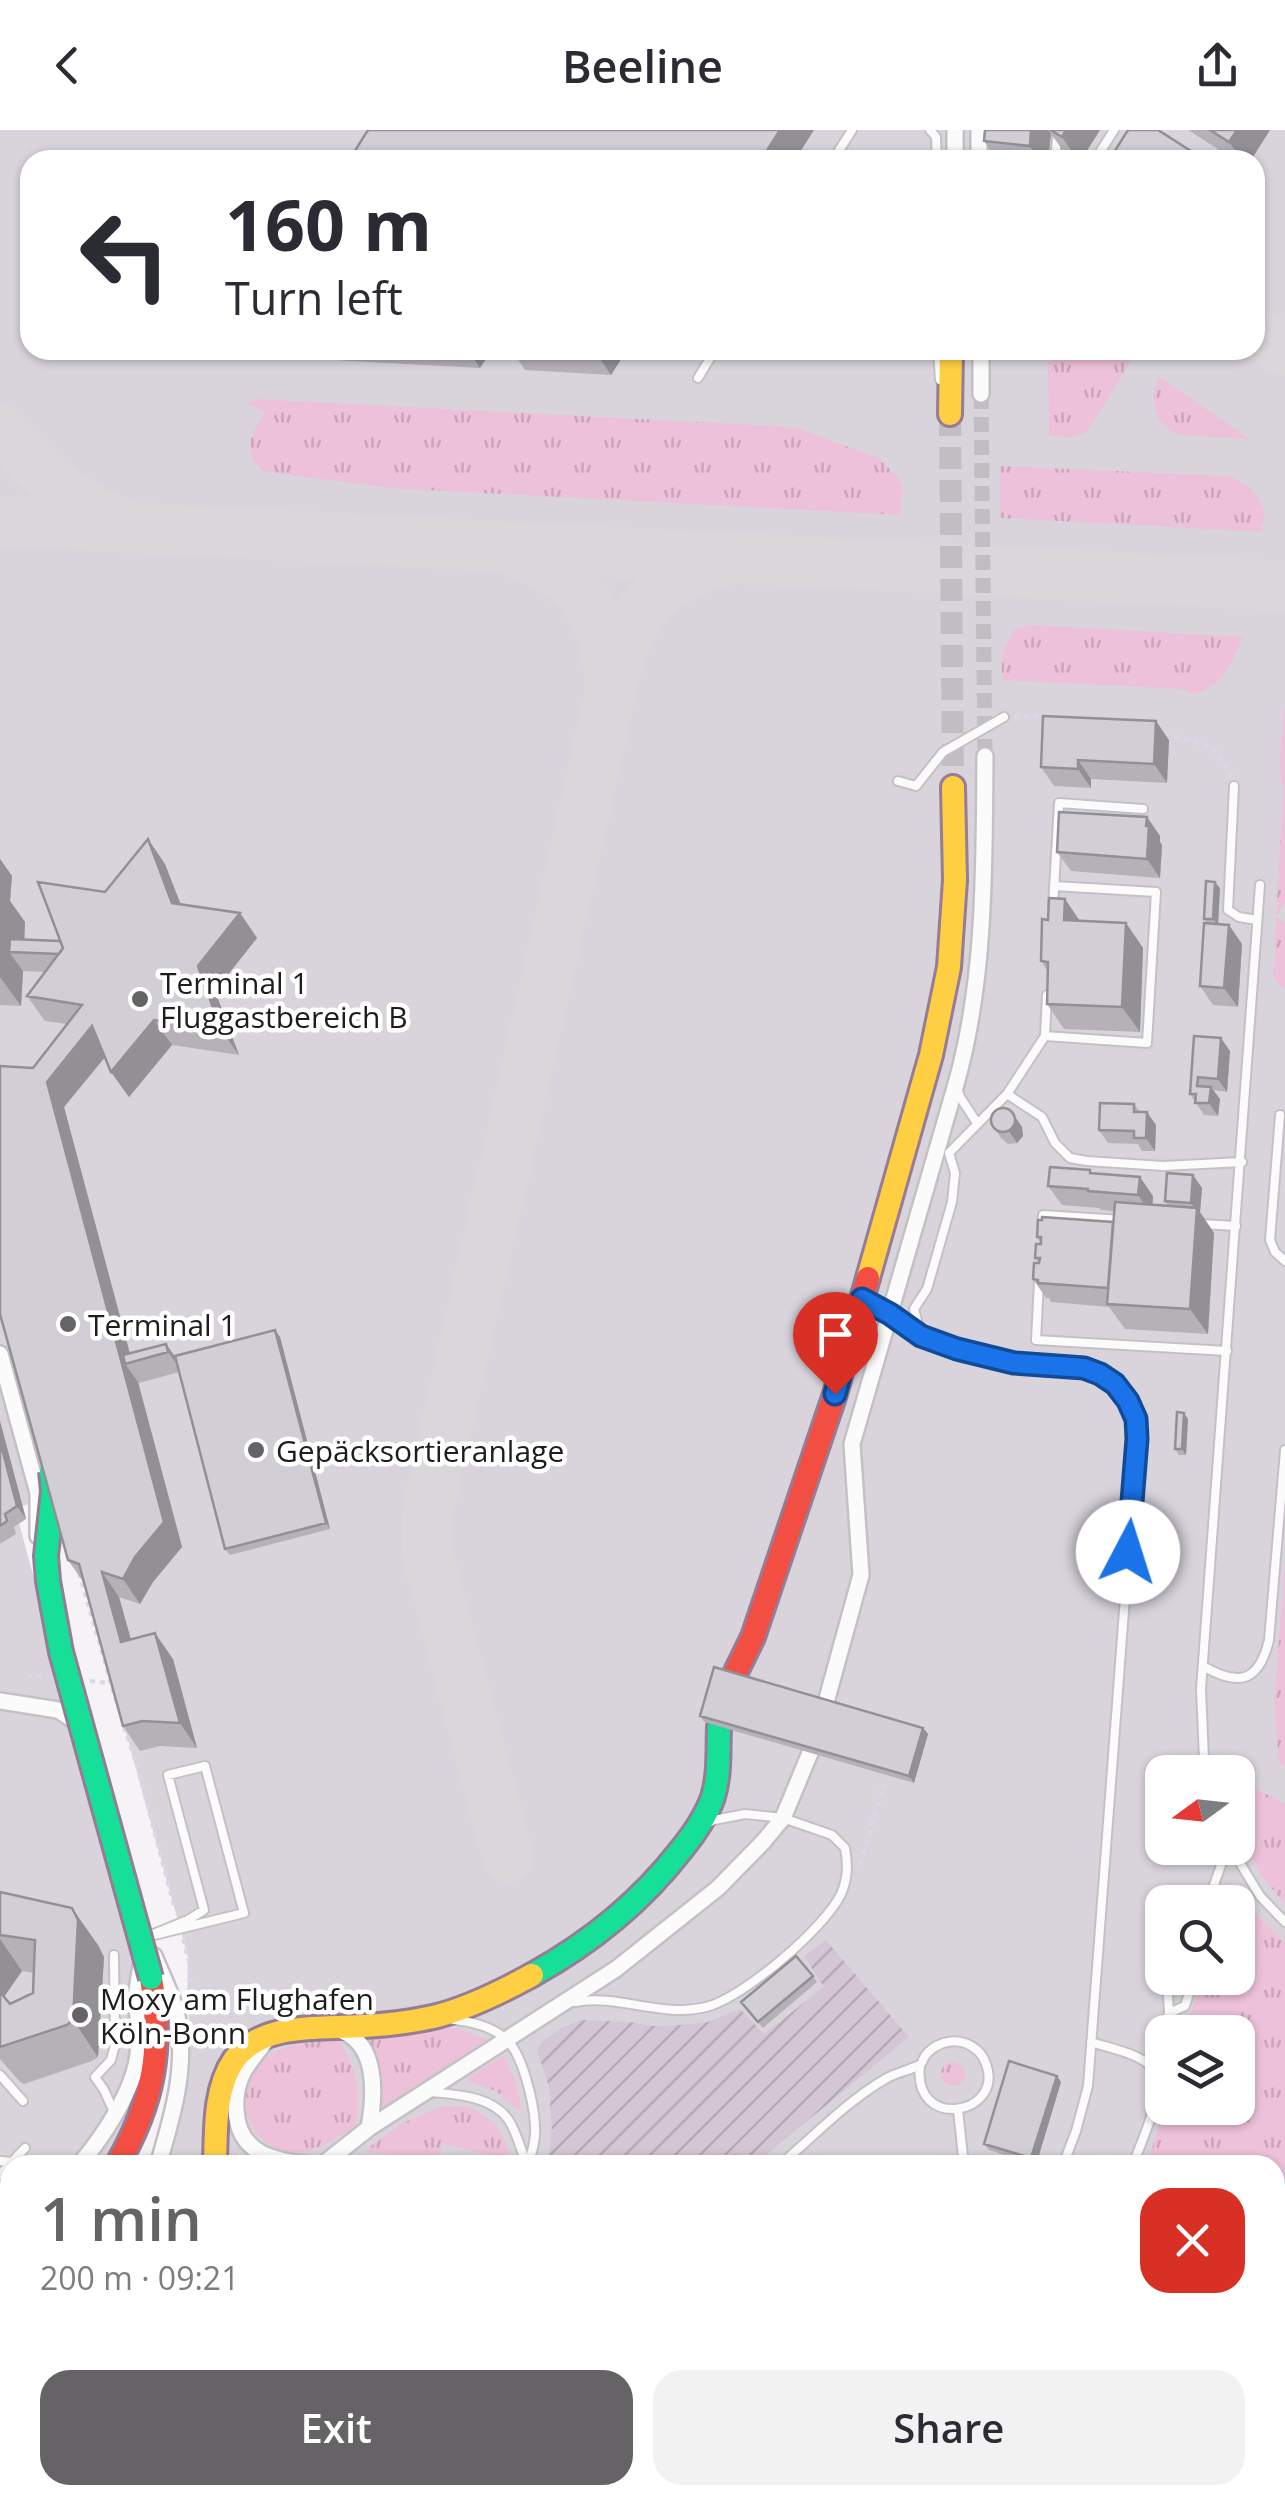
<!DOCTYPE html>
<meta charset="utf-8">
<style>
:root{--surface:#fff;--page:#f2f2f3;--text:#2b2b33;--muted:#7c7c81;--accent:#656365}
body{margin:0;font-family:"Open Sans",sans-serif;background:var(--page);color:var(--text);height:100vh;display:flex;flex-direction:column;font-size:38px;white-space:nowrap}
*{box-sizing:border-box;margin:0}
p{font-size:32px;color:var(--muted)}
.icon{flex:none;width:55px;height:55px;fill:none;stroke:currentColor;stroke-width:2;stroke-linecap:round;stroke-linejoin:round}
.map{position:relative;flex:1;overflow:hidden}
.sheet{position:absolute;left:0px;top:2025px;width:1285px;height:350px;display:flex;flex-direction:column;background:var(--surface);border-radius:30px 30px 0 0;box-shadow:0 2px 8px #0004}
.sheet>*{flex:none}
.top-card{position:absolute;left:20px;top:20px;width:1245px;height:210px;border-radius:30px;box-shadow:0 2px 8px #0004;background:#fff;color:var(--text);overflow:hidden}
.needle{width:65px;rotate:255deg}
.buttons{position:absolute;left:1145px;top:1625px;display:grid;gap:20px}
.buttons a{display:grid;place-items:center;width:110px;height:110px;border-radius:20px;background:var(--surface);box-shadow:0 2px 8px #0004;font-size:50px}
.pin{position:absolute;display:grid;place-items:center;width:85px;height:85px;color:#fff;margin:-102px -42px;border-radius:50% 50% 50% 0;rotate:-45deg;box-shadow:0 0 10px #0007}
.pin .icon{rotate:45deg}
.me{position:absolute;width:110px;margin:-55px;rotate:5deg;stroke-linejoin:round;filter:drop-shadow(0 0 8px #0008)}
.turn{display:flex;align-items:center;gap:35px;height:210px;padding:0 40px;font-size:45px}
.turn .icon{width:130px;height:130px;stroke-width:2.5}
.turn b{display:block;font-size:70px;line-height:85px}
.round{display:grid;place-items:center;flex:none;width:105px;height:105px;border-radius:30px;background:var(--page)}
.headline{display:flex;align-items:center;justify-content:space-between;height:170px;padding:0 40px}
h1{font-size:60px;font-weight:600;line-height:75px;color:var(--accent)}
.primary-button{display:flex;gap:20px;margin-top:auto;padding:20px 40px}
.primary-button a{flex:1;height:115px;border-radius:30px;background:var(--accent);color:#fff;font-size:40px;font-weight:600;line-height:115px;text-align:center}
.primary-button a+a{background:var(--page);color:var(--text)}
header{display:flex;justify-content:space-between;align-items:center;height:130px;padding:0 40px;background:var(--surface);font-size:45px;font-weight:600}
.map>svg:first-child{display:block}
</style>
<header><svg class="icon" aria-label="back" viewBox="0 0 24 24"><path d="M15 5l-7 7 7 7"/></svg>Beeline<svg class="icon" aria-label="share" viewBox="0 0 24 24"><path d="M12 15V3M7 8l5-5 5 5M5 13v7h14v-7"/></svg></header>
<div class="map">
<svg width="1285" height="2375" viewBox="0 0 1285 2375">
<defs>
<pattern id="construction-furrows" width="10" height="10" patternUnits="userSpaceOnUse" patternTransform="scale(2.5)"><rect width="10" height="10" fill="#d5c6d6"/><path d="M-1 1l2-2M0 10L10 0M9 11l2-2" fill="none" stroke="#b6aab7"/></pattern>
<pattern id="grass-tufts" width="24" height="20" patternUnits="userSpaceOnUse" patternTransform="scale(2.5)"><rect width="24" height="20" fill="#ecc1d9"/><path d="M3 7l-1-3M5 7V3M7 7l1-3M15 17l-1-3M17 17v-4M19 17l1-3" fill="none" stroke="#caa5ba"/></pattern>
</defs>
<rect width="100%" height="100%" fill="#eae5ec"/>
<path fill="#d9d4dc" fill-rule="evenodd" d="M0,0H1285V2375H0ZM30,30H1255V220H30ZM1162,1642H1238V1718H1162ZM1162,1772H1238V1848H1162ZM1162,1902H1238V1978H1162ZM10,2035H1275V2365H10Z"/>
<path fill="url(#construction-furrows)" d="M826,1810L909,1907L755,2034L745,2026L719,2027L709,2035H548L552,1998L549,1957L537,1920L543,1911L561,1898L581,1890L630,1892L654,1896L680,1895L708,1892L740,1879L764,1904L824,1857L804,1826Z"/>
<path fill="url(#grass-tufts)" d="M1048,220H1114L1131,231L1087,302L1071,307L1049,306Z
M1159,247L1250,309L1179,305C1153,293 1148,272 1159,247Z
M252,269L776,296L799,299L879,328L898,348L903,358L900,385L388,358L263,341C239,320 252,305 265,282L248,274Z
M1000,336L1228,346C1250,353 1264,369 1265,392L1261,394L1262,401H1247L1000,388Z
M1031,495L1243,507C1231,534 1221,560 1190,564L1185,559L1002,550C1001,526 1002,519 1015,499Z
M1285,575V773L1276,787L1285,793V860L1273,847L1283,661C1277,633 1282,604 1285,575Z
M1285,1431V1637L1279,1633L1274,1573Z
M1238,1648L1242,1653L1285,1673V1774L1263,1748L1238,1702Z
M1239,1766L1285,1813V2375H1002L998,2365H1275V2035H1147L1164,1978H1238V1902H1184L1202,1848H1238V1772H1229L1231,1769Z
M444,1897L462,1900L487,1909L379,1981L361,1908Z
M339,1911C357,1939 363,1964 355,1996C338,2007 320,2020 299,2022C256,2026 230,1974 254,1940C272,1915 310,1909 339,1911Z
M503,1926C512,1941 519,1959 521,1977L519,1981L496,1961L468,1951L469,1947Z
M941 1944a12 12 0 1 1 24 0a12 12 0 1 1-24 0Z
M466,1976C495,1988 503,2000 511,2031L442,2013L439,2031L364,2021L403,1993L440,1977Z
M98,2365H472V2375H93Z
M870,2365H982L986,2375H864Z"/>
<path fill="#f6f3f6" d="M58,1357L188,1827L187,1871L191,1911L189,1936L181,1978L154,2035H104L122,2008L140,1965L148,1915L143,1856L15,1378L42,1370Z"/>
<g fill="none" stroke-linecap="round" stroke-linejoin="round">
<path stroke="#d9e2b6" stroke-width="5" d="M309,2375L311,2365"/>
<path stroke="#dad7db" stroke-width="50" d="M1255,202L1285,221
M0,301C36,336 69,376 118,392
M0,391L1285,456
M502,417C578,441 612,485 610,565L427,1385V1422L508,1727
M612,555C624,492 657,444 724,431"/>
<path stroke="#c1bdc3" stroke-width="15" stroke-dasharray="15 8" stroke-linecap="butt" d="M981,264L985,626"/>
<path stroke="#c1bdc3" stroke-width="22" stroke-dasharray="22 11" stroke-linecap="butt" d="M950,284L953,657"/>
<g stroke="#c4c1c4" stroke-width="12">
<path id="lane" d="M930,0L936,7L937,30
M833,30L852,0
M1055,30L1058,0
M1095,30L1114,0
M938,220L940,250
M698,248L715,220
M898,651L916,656L943,622L1004,587
M1234,656L1228,780L1239,787L1257,790
M1053,776L1059,673L1143,679
M1045,906L1147,913L1156,762L1054,756
M957,958L960,967L977,993
M1007,964L1042,987L1055,1013L1070,1028L1087,1031L1163,1036L1242,1032
M1280,985L1270,1110L1275,1122L1285,1131
M1201,1094L1236,1096
M1042,1097L1043,1085L1122,1090
M1039,1151L1036,1210L1227,1221
M866,1171C898,1189 920,1207 955,1219C974,1225 996,1231 1016,1233C1077,1241 1130,1228 1137,1309L1088,1956L1076,2001L1063,2035
M921,1206L914,1179L927,1159L952,1072L955,1043L949,1023L1007,964L1045,906L1047,865
M1203,1536C1239,1557 1259,1552 1269,1510L1285,1320
M205,1636L244,1783L146,1807L188,1790L204,1780L168,1645Z
M1207,1642L1204,1629L1201,1559L1260,755
M1231,1718L1260,1766L1285,1792
M1208,1772L1227,1718
M114,1825L115,1915L111,1930L95,1947L104,1960L114,1982
M575,1872C618,1864 662,1888 706,1877C743,1868 825,1798 841,1764C848,1748 848,1735 845,1718L832,1705L783,1688L745,1684L714,1690L707,1694
M1169,1883L1185,1876L1194,1848
M454,1890C471,1891 492,1897 505,1908C523,1923 534,1974 535,1996C536,2010 532,2022 528,2035
M1091,1912C1106,1917 1140,1924 1150,1936C1169,1959 1141,2010 1133,2035
M1151,1937L1169,1883L1168,1866L1173,1848
M0,1945L23,1971
M432,1962C458,1965 491,1966 508,1989C517,2002 521,2021 527,2035
M0,2031L12,2032L0,2045
M12,2032L25,2018
M732,2035L737,2029L740,2035
M780,2035C814,2006 848,1970 887,1948C896,1943 906,1941 915,1937C924,1933 920,1935 925,1926C934,1914 951,1908 965,1913C975,1917 983,1924 986,1934C1005,1985 912,2002 920,1935
M957,2035L963,2026L958,1980
M992,2365L997,2375
M846,2375L853,2365"/>
</g>
<g stroke="#c4c1c4" stroke-width="20">
<path id="street" d="M979,0V30
M955,30V0
M981,220V264
M0,1224L38,1363V1406
M0,1571L58,1580L84,1597
M825,1576L861,1445L852,1314L956,954C986,848 984,735 985,626
M154,1826C162,1846 173,1866 177,1886C188,1936 172,1988 158,2035
M336,1899C379,1910 375,1965 369,1998
M268,1908C260,1919 251,1929 244,1941C238,1952 235,1967 236,1980C238,2024 274,2031 311,2035
M79,2035C103,2007 133,1962 138,1925C140,1904 137,1883 137,1862C138,1852 140,1841 142,1831
M322,2035L369,1998L616,1839L718,1758L763,1712L783,1688L810,1623
M0,2129L10,2117
M0,2301L10,2288
M21,2375L26,2365
M57,2375L62,2365"/>
</g>
<g stroke="#967c95" stroke-width="28">
<path id="fast" d="M532,1845C590,1813 640,1773 681,1720C694,1704 706,1687 713,1667C720,1644 718,1620 719,1597
M0,2240L10,2216"/>
</g>
<g stroke="#967c95" stroke-width="28">
<path id="slow" d="M950,284L951,220
M868,1148L931,925L949,837L955,750L953,657
M215,2035C216,2001 214,1959 234,1930C262,1891 322,1899 364,1896C387,1895 410,1892 433,1887C467,1879 501,1862 532,1845"/>
</g>
<g stroke="#967c95" stroke-width="28">
<path id="jam" d="M732,1550L753,1507L835,1264L868,1148
M117,2035C153,1973 163,1919 151,1848"/>
</g>
<path stroke="#dad7eb" stroke-width="4" stroke-dasharray="5 5" stroke-linecap="butt" d="M1014,587L1057,586L1058,589
M1164,606C1194,608 1220,615 1231,647
M79,1443L118,1578
M27,1545L45,1547
M90,1551L110,1553
M124,1597L137,1636L175,1780
M860,1734L884,1655
M183,1809L189,1833L193,1878
M193,1878L337,1876
M359,2035L407,2028L447,2035
M0,2332L10,2316
M90,2375L95,2365
M489,2375L490,2365"/>
<use href="#lane" stroke="#fcfbfc" stroke-width="8"/>
<use href="#street" stroke="#fcfbfc" stroke-width="15"/>
<use href="#fast" stroke="#16e098" stroke-width="22"/>
<use href="#slow" stroke="#ffcf43" stroke-width="22"/>
<use href="#jam" stroke="#f24e42" stroke-width="22"/>
<g stroke="#967c95" stroke-width="28" stroke-linecap="butt">
<path id="fast-bridge" d="M51,1341L53,1361L46,1426L48,1451L61,1522L151,1848"/>
</g>
<use href="#fast-bridge" stroke="#16e098" stroke-width="22"/>
</g>
<path fill="#b5b1b7" fill-rule="evenodd" d="M985,0H1100L1081,30H1076L1064,22L1051,4L1048,30H997L984,11Z
M1188,0H1270L1251,30H1235Z
M253,220H627L611,245L525,240L513,222L491,221L480,238L258,226Z
M1169,610L1167,653L1091,649V658L1054,656L1041,637Z
M1147,687L1160,706V712L1162,715L1160,748L1071,741L1057,722Z
M0,729L12,746L10,771L25,792L24,809L60,811L105,762L165,734L180,774L240,783L257,808L215,861L239,925L172,915L129,967L111,942L105,927L64,977L130,1223L166,1214L175,1226L275,1200L280,1207L330,1399L230,1425L225,1419L179,1242L139,1253L138,1252L182,1417L153,1452L140,1474L119,1467L131,1510L173,1529L197,1618L160,1616L140,1621L123,1596L84,1453L68,1430L33,938L67,894L45,891L27,866L45,842L23,841L21,876L0,875Z
M1220,758L1218,794L1242,814L1238,877L1213,875L1200,856L1207,793L1204,789Z
M1080,791L1126,793L1143,818L1140,902L1064,899L1047,874L1048,842L1041,831Z
M1194,906L1230,921L1227,962L1213,960L1220,969L1218,986L1204,985L1190,964Z
M1134,974L1140,982L1156,995L1155,1021H1142L1138,1014L1108,1013L1099,1000Z
M1013,984L1022,997L1023,1006L1017,1013L1008,1014L1001,1008L992,995Z
M1092,1044L1153,1066L1152,1074L1168,1076L1165,1071L1193,1045L1202,1058L1200,1083L1214,1103L1208,1204L1125,1199L1109,1177L1051,1172L1049,1168H1046L1033,1149L1039,1133L1035,1128L1041,1114L1037,1107L1113,1092L1114,1081L1101,1080L1099,1078L1062,1075L1048,1056Z
M1188,1289L1186,1325H1179L1175,1319Z
M0,1291L26,1389L14,1397L16,1404L0,1414Z
M700,1586L923,1598L928,1604L914,1653L704,1592Z
M0,1762L98,1815L104,1827L98,1927L92,1931L24,1954L20,1952L0,1929ZM22,1841L34,1843L33,1863L10,1874L4,1867Z
M813,1846L817,1852L763,1898L746,1879Z
M1061,1952L1036,2035L989,2020L984,2014Z"/>
<path fill="#939095" d="M780,0H814L795,30H761Z
M1031,0H1048L1051,4L1048,30H1040L1030,16Z
M1066,0H1100L1081,30H1078L1062,7Z
M1237,0H1270L1251,30H1242L1229,12Z
M468,220H490L491,221L480,238Z
M594,220H627L611,245Z
M1156,591L1169,610L1167,653L1154,634Z
M1078,630L1091,649V658L1078,639Z
M1147,687L1160,706V712L1162,715L1160,748L1147,729Z
M148,709L165,734L190,798L172,773Z
M0,729L12,746L10,771L25,792L24,823L9,822L23,841L21,876L0,847Z
M1215,752L1220,758L1218,795L1213,789Z
M1065,769L1082,794L1064,790Z
M240,783L257,808L215,861L239,925L221,900L198,836Z
M1126,793L1143,818L1140,902L1122,877Z
M1229,795L1242,814L1238,877L1224,858Z
M154,890L172,915L129,967L111,942Z
M92,896L110,921L64,977L132,1232L125,1234L138,1252L182,1417L153,1452L140,1474L123,1449L135,1427L47,952Z
M1221,908L1230,921L1227,962L1218,949Z
M1211,957L1220,969L1218,986L1209,973Z
M1147,982L1156,995L1155,1021L1146,1008Z
M1013,984L1022,997L1023,1006L1017,1013L1008,1000Z
M1193,1045L1202,1058L1200,1082L1214,1103L1208,1204L1190,1179L1197,1081L1191,1073Z
M1140,1047L1153,1066L1152,1084L1138,1065Z
M275,1200L280,1207L330,1399L326,1393Z
M166,1214L179,1233L182,1241L168,1222Z
M1184,1283L1188,1289L1186,1325L1182,1319Z
M0,1291L26,1389L17,1376L0,1311Z
M102,1442L119,1467L139,1538L121,1512Z
M155,1503L173,1529L197,1618L180,1593Z
M923,1598L928,1604L914,1653L909,1646Z
M72,1778L98,1815L104,1827L98,1927L73,1890Z
M0,1809L22,1841L1,1871L0,1869Z
M1057,1946L1061,1952L1036,2035L1031,2028Z"/>
<path fill="#d2ced5" stroke="#939095" stroke-width="2.5" d="M368,0H780L761,30H349Z
M985,0H1031L1030,16L984,11Z
M1051,0H1066L1062,7Z
M1128,0H1158L1205,30H1109Z
M1210,0H1237L1229,12Z
M1043,586L1156,591L1154,634L1078,630V639L1041,637Z
M1059,682L1147,687L1146,696H1149L1147,729L1057,722Z
M148,709L172,773L240,783L198,836L221,900L154,890L111,942L92,896L47,952L164,1392L135,1427L123,1449L102,1442L121,1512L155,1503L180,1593L142,1591L123,1596L79,1434L68,1430L0,1184V936L33,938L82,875L27,866L63,818L38,752L105,762Z
M1206,751L1215,752L1213,789H1204Z
M1049,768L1065,769L1064,790L1126,793L1122,877L1047,874L1048,832L1041,831L1042,789L1048,790Z
M1204,793L1229,795L1224,858L1200,856Z
M10,809L60,811L63,818L59,824L9,822Z
M1194,906L1221,908L1218,949L1198,947L1197,956L1211,957L1209,973H1195L1196,964H1190Z
M1100,973L1134,974V982H1147L1146,1008H1134V1001L1099,1000Z
M991 990a12 12 0 1 1 24 0a12 12 0 1 1-24 0Z
M1050,1037L1090,1040V1043L1140,1047L1138,1065L1088,1061V1059L1048,1056Z
M1167,1043L1193,1045L1191,1073L1165,1071Z
M1115,1072L1197,1078L1190,1179L1107,1174Z
M1042,1087L1113,1092L1108,1158L1038,1153V1150L1033,1149L1034,1133H1039L1040,1128H1035L1036,1114H1041V1107H1037L1038,1090H1042Z
M275,1200L326,1393L225,1419L175,1226Z
M166,1214L168,1222L125,1234L123,1225Z
M1177,1282L1184,1283L1182,1319H1175Z
M0,1311L17,1376L5,1384L7,1391L0,1396Z
M714,1537L923,1598L909,1646L700,1586Z
M0,1762L72,1778L78,1790L73,1890L67,1895L0,1917V1862L10,1874L33,1863L35,1810L0,1805Z
M796,1826L813,1846L758,1892L741,1872Z
M1009,1931L1057,1946L1031,2028L984,2014Z"/>
<g fill="none" stroke-linecap="round" stroke-linejoin="round">
<g stroke="#114b97" stroke-width="25">
<path id="route" d="M835,1264L862,1169L890,1184L921,1206L957,1219L1014,1233L1084,1238L1100,1244L1115,1254L1128,1271L1136,1289L1137,1309L1128,1422"/>
</g>
<use href="#route" stroke="#1a73e8" stroke-width="18"/>
</g>
<g fill="#656365" stroke="#fff" stroke-width="4">
<circle cx="140" cy="869" r="10"/>
<circle cx="68" cy="1194" r="10"/>
<circle cx="256" cy="1320" r="10"/>
<circle cx="80" cy="1885" r="10"/>
</g>
<g text-anchor="middle" dominant-baseline="central" stroke-width="9" stroke-linejoin="round" paint-order="stroke">
<g font-size="30" fill="#1d1d1d" stroke="#fff" text-anchor="start">
<text x="160" y="852">Terminal 1<tspan x="160" dy="34">Fluggastbereich B</tspan></text>
<text x="88" y="1194">Terminal 1</text>
<text x="276" y="1320">Gepäcksortieranlage</text>
<text x="100" y="1868">Moxy am Flughafen<tspan x="100" dy="34">Köln-Bonn</tspan></text>
</g>
</g>
</svg>
<div class="buttons">
<a><svg class="needle" viewBox="-14 -14 28 28"><path d="M0-13l5 13h-10z" fill="#e53935"/><path d="M0 13l5-13h-10z" fill="#7c7c81"/></svg></a>
<a><svg class="icon" aria-label="search" viewBox="0 0 24 24"><circle cx="10" cy="10" r="6"/><path d="M15 15l6 6"/></svg></a>
<a><svg class="icon" aria-label="layers" viewBox="0 0 24 24"><path d="M12 4l9 5-9 5-9-5zM3 14l9 5 9-5"/></svg></a>
</div>
<div class="pin" style="left:835px;top:1264px;background:#d93025"><svg class="icon" aria-label="arrive" viewBox="0 0 24 24"><path d="M6 21V4h12l-3 4 3 4H6"/></svg></div>
<svg class="me" style="left:1128px;top:1422px" viewBox="-20 -20 40 40"><circle r="19" fill="#fff"/><path d="M0-13L10 11 0 6-10 11z" fill="#1a73e8"/></svg>
<div class="top-card">
<div class="turn"><svg class="icon" aria-label="left" viewBox="0 0 24 24"><path d="M17 20v-9H6M10 6l-5 5 5 5"/></svg><div><b>160 m</b>Turn left</div></div>
</div>
<section class="sheet">
<div class="headline"><div><h1>1 min</h1><p>200 m · 09:21</p></div><a class="round" style="background:#d93025;color:#fff"><svg class="icon" aria-label="close" viewBox="0 0 24 24"><path d="M6 6l12 12M18 6L6 18"/></svg></a></div>
<div class="primary-button"><a>Exit</a><a>Share</a></div>
</section>
</div>
